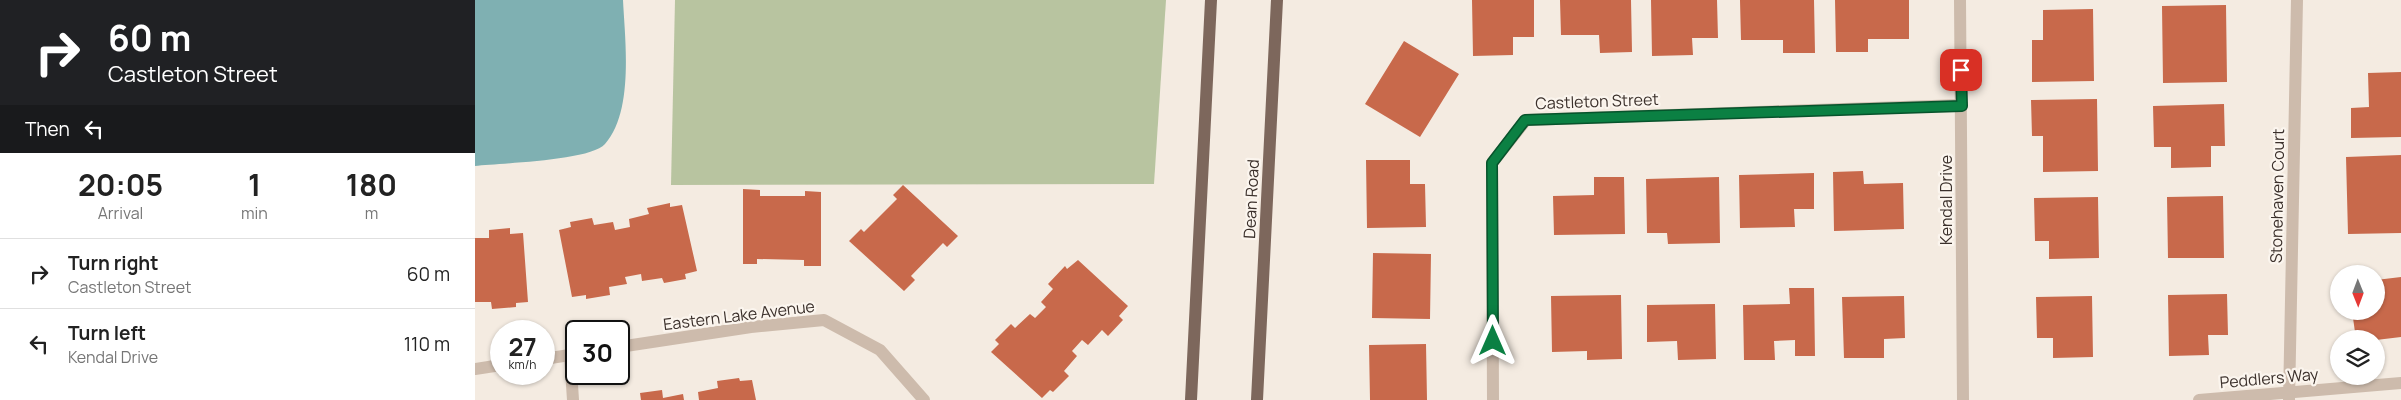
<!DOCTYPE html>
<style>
:root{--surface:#fff;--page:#f2f2f2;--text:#222;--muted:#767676;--line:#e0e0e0}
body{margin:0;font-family:Manrope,sans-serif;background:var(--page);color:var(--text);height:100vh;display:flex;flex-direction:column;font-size:19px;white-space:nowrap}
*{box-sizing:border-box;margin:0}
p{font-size:16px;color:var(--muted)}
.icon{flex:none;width:28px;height:28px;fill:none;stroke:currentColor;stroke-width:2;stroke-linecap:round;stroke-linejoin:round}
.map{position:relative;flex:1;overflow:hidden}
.sheet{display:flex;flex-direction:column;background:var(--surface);width:475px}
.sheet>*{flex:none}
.top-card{background:#202124;color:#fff;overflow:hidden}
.needle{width:32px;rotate:179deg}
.buttons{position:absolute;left:1855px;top:265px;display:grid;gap:10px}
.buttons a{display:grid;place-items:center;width:55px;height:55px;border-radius:50%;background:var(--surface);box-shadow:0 1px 4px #0004;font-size:25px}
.speed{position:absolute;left:15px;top:320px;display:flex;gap:10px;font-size:25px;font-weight:700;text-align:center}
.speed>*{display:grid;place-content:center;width:65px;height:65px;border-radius:50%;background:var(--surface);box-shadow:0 1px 4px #0004;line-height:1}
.speed small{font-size:12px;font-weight:400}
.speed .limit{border:2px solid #111;border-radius:8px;background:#fff;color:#111}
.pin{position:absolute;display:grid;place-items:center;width:42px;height:42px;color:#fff;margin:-21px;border-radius:10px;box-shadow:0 2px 8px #0006}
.me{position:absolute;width:55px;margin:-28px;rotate:0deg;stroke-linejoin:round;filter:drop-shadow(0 0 4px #0008)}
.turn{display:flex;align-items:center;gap:18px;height:105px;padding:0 25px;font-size:22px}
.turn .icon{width:65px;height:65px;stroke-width:2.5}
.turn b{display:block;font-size:35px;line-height:42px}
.then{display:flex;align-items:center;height:48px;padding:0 25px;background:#0003;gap:10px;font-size:19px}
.eta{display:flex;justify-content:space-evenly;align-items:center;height:85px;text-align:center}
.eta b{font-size:30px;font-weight:700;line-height:35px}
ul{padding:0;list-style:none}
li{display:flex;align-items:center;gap:15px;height:70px;padding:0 25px;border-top:1px solid var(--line)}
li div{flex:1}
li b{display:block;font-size:19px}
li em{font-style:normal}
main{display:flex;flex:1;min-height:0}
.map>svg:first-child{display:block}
</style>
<main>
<section class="sheet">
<div class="top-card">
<div class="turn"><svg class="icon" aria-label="right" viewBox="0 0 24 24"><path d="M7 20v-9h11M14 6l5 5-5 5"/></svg><div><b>60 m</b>Castleton Street</div></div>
<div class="then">Then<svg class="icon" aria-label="left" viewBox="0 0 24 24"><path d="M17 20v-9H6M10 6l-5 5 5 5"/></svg></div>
</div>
<div class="eta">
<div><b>20:05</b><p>Arrival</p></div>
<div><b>1</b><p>min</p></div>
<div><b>180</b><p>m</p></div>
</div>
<ul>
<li><svg class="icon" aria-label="right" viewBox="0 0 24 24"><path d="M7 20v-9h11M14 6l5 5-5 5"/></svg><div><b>Turn right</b><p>Castleton Street</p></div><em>60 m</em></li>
<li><svg class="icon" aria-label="left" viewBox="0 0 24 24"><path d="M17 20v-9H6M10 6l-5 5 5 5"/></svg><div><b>Turn left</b><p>Kendal Drive</p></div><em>110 m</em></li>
</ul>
</section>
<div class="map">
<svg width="1926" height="400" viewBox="0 0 1926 400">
<rect width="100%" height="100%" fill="#f4ebe1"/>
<path fill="#b8c4a0" d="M200,0H691L679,184L196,185Z"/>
<path fill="#7fb0b2" d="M0,0H148C150,41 159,111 130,144C115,161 25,163 0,166Z"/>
<path fill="#c8694b" d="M997,0H1059V37H1038V55L998,56Z
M1085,0H1156L1157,52L1125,53L1124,35H1086Z
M1176,0H1242L1243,38H1217L1218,55L1177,56Z
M1265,0H1339L1340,53H1308V40H1266Z
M1360,0H1434V39H1393V52H1361Z
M1751,5L1752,82L1688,83L1687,6Z
M1618,9L1619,81L1557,82V40H1568V10Z
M929,41L984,74L945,137L890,104Z
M1926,72V137L1876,138V108L1894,107L1893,73Z
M1622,99L1623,171L1568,172V136H1557L1556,100Z
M1749,104L1750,146H1736V167L1696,168V147H1679L1678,106Z
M1926,155V233L1873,234L1871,157Z
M891,160H935V184H950L951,227L892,228Z
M1388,171L1389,184L1428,183L1429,229L1359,231L1358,172Z
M1339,173V209H1319L1320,227L1265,228L1264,175Z
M1119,177H1149L1150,234L1079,235L1078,196L1119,195Z
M1244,177L1245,243L1193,244L1192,233H1172L1171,179Z
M428,185L483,236L472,247L468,243L436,276L440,280L429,291L374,241L386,229L389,232L422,199L418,195Z
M268,189L285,190V196H330V191L346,192V266H329V260L282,259V264H268Z
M1748,196L1749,258H1693L1692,197Z
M1623,197L1624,258L1574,259V241H1560L1559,198Z
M195,203V207L207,205L222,271L210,274L211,279L189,283L187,278L167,281L166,274L150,277L152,284L134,287L135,295L111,299V295L97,297L84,230L96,227L95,222L117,218L119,225L138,222L140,230L155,227L154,219L174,214L172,208Z
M35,228V234L48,233L53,302L41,303V307L17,309L16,302H0V238H14V230Z
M898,253L956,254L955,319L897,318Z
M603,260L653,306L644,316L648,320L633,336L627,330L613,345L607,340L597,351L602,356L589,371L594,376L578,392L575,390L567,398L516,352L524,344L520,340L536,324L540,328L555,314L560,318L571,307L566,302L578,289L573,284L590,266L592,269Z
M1926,277V337L1901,340L1881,339L1877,311H1901V280Z
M1314,288H1339L1340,356H1320V340L1299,341L1300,360H1269L1268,305L1315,304Z
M1752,294L1753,335H1733L1734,355L1694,356L1693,295Z
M1146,295L1147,359L1112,360V351L1077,352L1076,296Z
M1429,296L1430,338L1409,339V358H1369L1367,297Z
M1617,296L1618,357L1578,358V338H1562L1561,297Z
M1240,304L1241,359L1203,360L1202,341L1172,342V305Z
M951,344L952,400H895L894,345Z
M264,378L265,381L277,380L281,400H224L223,392L243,388L242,381Z
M187,390L188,398L208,394L209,400H166L165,393Z"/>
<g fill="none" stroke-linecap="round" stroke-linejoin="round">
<path stroke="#cdbbac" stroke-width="12" d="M1485,0L1488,400
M144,347L276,327L349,320L405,350L449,400
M95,354L98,400
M69,359L101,354
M0,369L26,365
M1018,400L1017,163L1051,120L1487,105
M1724,400L1926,383
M1814,400L1822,0"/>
<path stroke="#7d675c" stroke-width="12" d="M716,400L736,0
M782,400L802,0"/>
</g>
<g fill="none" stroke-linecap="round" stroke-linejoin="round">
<g stroke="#07532c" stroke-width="12">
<path id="route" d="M1018,341L1017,163L1050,120L1487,106L1486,70"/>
</g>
<use href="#route" stroke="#0b8043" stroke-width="9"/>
</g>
<g text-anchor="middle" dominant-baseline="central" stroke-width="4.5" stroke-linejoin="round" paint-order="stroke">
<g font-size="16" fill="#3b302b" stroke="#fbf5ee">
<text transform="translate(1122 101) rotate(-2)">Castleton Street</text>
<text transform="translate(1802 196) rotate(-89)">Stonehaven Court</text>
<text transform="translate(776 199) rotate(-87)">Dean Road</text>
<text transform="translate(1471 200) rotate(-90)">Kendal Drive</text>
<text transform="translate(264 315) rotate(-7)">Eastern Lake Avenue</text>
<text transform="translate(1794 378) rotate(-5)">Peddlers Way</text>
</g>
</g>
</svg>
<div class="buttons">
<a><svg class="needle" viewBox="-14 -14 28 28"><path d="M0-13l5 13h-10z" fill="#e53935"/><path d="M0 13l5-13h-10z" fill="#767676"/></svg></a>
<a><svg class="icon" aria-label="layers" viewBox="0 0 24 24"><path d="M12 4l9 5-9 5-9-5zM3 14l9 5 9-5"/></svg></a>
</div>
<div class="speed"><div>27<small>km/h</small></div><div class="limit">30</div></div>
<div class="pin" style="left:1486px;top:70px;background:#d93025"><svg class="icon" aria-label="arrive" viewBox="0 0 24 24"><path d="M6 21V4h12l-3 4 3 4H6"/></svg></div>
<svg class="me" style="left:1018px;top:341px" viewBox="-20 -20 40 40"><path d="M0-17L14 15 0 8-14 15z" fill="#0b8043" stroke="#fff" stroke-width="4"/></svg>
</div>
</main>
